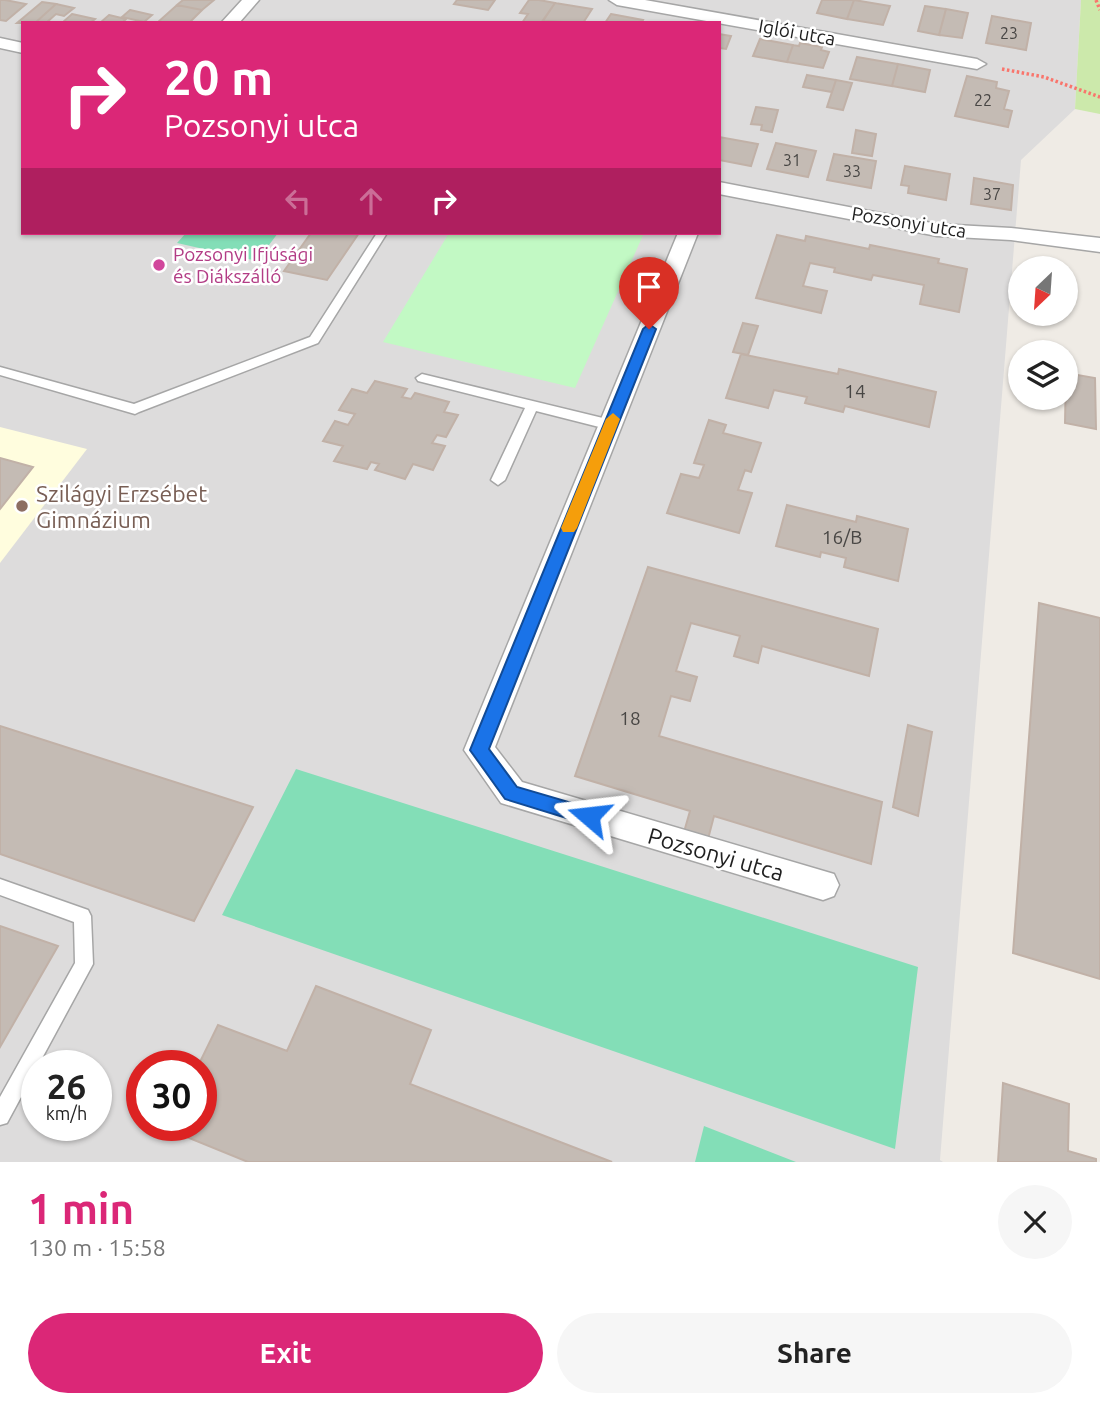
<!DOCTYPE html>
<meta charset="utf-8">
<style>
:root{--surface:#fff;--page:#f6f6f6;--text:#222;--muted:#767676;--accent:#db2777}
body{margin:0;font-family:Ubuntu,sans-serif;background:var(--page);color:var(--text);height:100vh;display:flex;flex-direction:column;font-size:26px;white-space:nowrap}
*{box-sizing:border-box;margin:0}
p{font-size:23px;color:var(--muted)}
.icon{flex:none;width:38px;height:38px;fill:none;stroke:currentColor;stroke-width:2;stroke-linecap:round;stroke-linejoin:round}
.map{position:relative;height:1162px;overflow:hidden}
.side{display:flex;flex-direction:column;background:var(--surface);flex:1}
.side>*{flex:none}
.top-card{position:absolute;left:21px;top:21px;width:700px;height:214px;border-radius:0px;box-shadow:0 2px 5px #0004;background:#db2777;color:#fff;overflow:hidden}
.needle{width:46px;rotate:205deg}
.buttons{position:absolute;left:1008px;top:256px;display:grid;gap:14px}
.buttons a{display:grid;place-items:center;width:70px;height:70px;border-radius:50%;background:var(--surface);box-shadow:0 2px 5px #0004;font-size:35px}
.speed{position:absolute;left:21px;top:1050px;display:flex;gap:14px;font-size:35px;font-weight:700;text-align:center}
.speed>*{display:grid;place-content:center;width:91px;height:91px;border-radius:50%;background:var(--surface);box-shadow:0 2px 5px #0004;line-height:1}
.speed small{font-size:18px;font-weight:400}
.speed .limit{border:10px solid #d22;background:#fff;color:#111}
.pin{position:absolute;display:grid;place-items:center;width:60px;height:60px;color:#fff;margin:-72px -30px;border-radius:50% 50% 50% 0;rotate:-45deg;box-shadow:0 0 7px #0007}
.pin .icon{rotate:45deg}
.me{position:absolute;width:77px;margin:-38px;rotate:287deg;stroke-linejoin:round;filter:drop-shadow(0 0 5px #0008)}
.turn{display:flex;align-items:center;gap:24px;height:147px;padding:0 28px;font-size:32px}
.turn .icon{width:91px;height:91px;stroke-width:2.5}
.turn b{display:block;font-size:49px;line-height:60px}
.lanes{display:flex;align-items:center;height:66px;padding:0 28px;background:#0003;justify-content:center;gap:35px;direction:ltr}
.lanes .off{opacity:.35}
.round{display:grid;place-items:center;flex:none;width:74px;height:74px;border-radius:37px;background:var(--page)}
.overview{display:flex;align-items:center;justify-content:space-between;height:119px;padding:0 28px}
h1{font-size:42px;font-weight:700;line-height:52px;color:var(--accent)}
.cta{display:flex;gap:14px;margin-top:auto;padding:14px 28px}
.cta a{flex:1;height:80px;border-radius:42px;background:var(--accent);color:#fff;font-size:28px;font-weight:700;line-height:80px;text-align:center}
.cta a+a{background:var(--page);color:var(--text)}
.map>svg:first-child{display:block}
</style>
<div class="map">
<svg width="1100" height="1162" viewBox="0 0 1100 1162">
<rect width="100%" height="100%" fill="#efebe5"/>
<path fill="#dddcdc" fill-rule="evenodd" d="M0,0H1081L1075,109L1021,160L940,1160L943,1162H0ZM23,23H719V233H23ZM37,1066H96V1125H37ZM142,1066H201V1125H142Z"/>
<path fill="#fffdde" d="M0,427L87,449L0,563Z"/>
<path fill="#cce9ab" d="M1081,0H1100V114L1075,109Z"/>
<path fill="#c2f9c4" d="M449,233H644L575,388L383,342Z"/>
<path fill="#83deb7" d="M186,233H278L257,261L177,243Z
M296,769L918,967L895,1149L222,915Z
M704,1126L796,1162H695Z"/>
<path fill="#c4bbb4" stroke="#c1b1a7" stroke-width="2" d="M0,0H5L26,4L6,21L0,20Z
M183,0H214L202,10L177,5Z
M457,0H495L488,10L454,4Z
M529,0H539L555,3L541,23H522L528,14L520,13Z
M822,0H854L847,19L817,13Z
M854,0L890,6L883,25L847,19Z
M42,2L56,4L35,23H17Z
M555,3L592,9L583,23L543,21Z
M56,4L74,8L64,16L56,14L46,23H35Z
M177,5L202,10L189,23H157Z
M925,6L946,9L939,35L918,31Z
M946,9L968,13L962,38L939,35Z
M130,10L152,15L144,22L122,17Z
M72,14L95,19L90,23H62Z
M611,14L643,20L641,23H605Z
M109,15L126,19L122,23H100Z
M992,16L1031,23L1026,50L986,43Z
M719,34L731,36L726,49L719,48Z
M760,39L793,45L787,62L753,56Z
M800,43L822,47L821,50L829,52L823,68L787,62L793,45L799,46Z
M857,57L898,64L892,86L850,79Z
M898,64L930,70L925,92L892,86Z
M807,75L836,80L832,92L803,87Z
M967,76L997,82L996,88L1009,91L1004,109L1012,111L1008,127L955,116Z
M836,80L852,83L843,110L827,107Z
M756,107L778,110L772,132L761,130L762,125L751,124Z
M856,130L876,134L872,156L852,153Z
M719,137L758,144L751,166L719,160Z
M776,143L816,151L808,177L767,169Z
M834,154L876,161L871,188L827,180Z
M905,166L950,174L946,200L908,193L909,186L901,185Z
M974,178L1013,185L1011,210L971,204Z
M311,233H359L327,280L284,271Z
M777,235L805,241L806,236L869,249L870,245L939,259L938,263L967,269L959,312L920,304L924,285L873,275L871,280L834,272L835,268L810,263L803,286L827,291L821,313L756,298Z
M743,323L758,326L748,355L733,352Z
M741,354L838,374L839,369L936,392L929,427L845,406L843,412L805,403L807,397L774,390L768,408L726,398Z
M1066,373L1095,378L1096,429L1065,423Z
M375,381L407,389L402,397L411,399L415,393L449,402L444,412L458,415L446,437L437,435L432,443L445,446L433,470L413,464L405,479L375,470L379,464L371,462L367,469L334,461L343,446L323,441L335,421L348,425L355,414L339,410L352,389L367,393Z
M709,420L726,425L723,433L761,443L751,472L745,470L738,490L752,493L739,533L667,513L681,474L699,478L704,465L694,463Z
M0,458L33,467L0,509Z
M787,505L856,522L857,516L908,529L898,581L844,567L846,558L821,552L820,557L776,546Z
M648,567L878,629L869,676L762,646L758,663L734,656L740,636L691,623L676,671L697,677L690,701L671,696L659,736L882,802L871,864L714,816L708,839L684,832L690,811L575,776Z
M1039,603L1100,618V979L1013,953Z
M908,725L932,732L918,816L893,807Z
M0,726L253,807L194,921L0,854Z
M0,926L58,946L0,1047Z
M316,986L431,1030L410,1084L612,1162H248L167,1129L169,1125H201V1066H198L218,1025L287,1051Z
M1003,1083L1069,1104L1068,1151L1096,1159V1162H998Z"/>
<g fill="none" stroke-linecap="round" stroke-linejoin="round">
<g stroke="#a6a6a6" stroke-width="3">
<path id="service" d="M377,233H387L318,343L139,412L135,414L0,375V367L134,404L310,337Z
M422,374L611,420L617,425L611,430L536,411L505,480L498,485L491,480L525,408L418,381L416,378Z
M0,879L88,910L91,916L93,964L7,1123L0,1125V1097L75,963L74,922L0,895Z"/>
</g>
<g stroke="#a6a6a6" stroke-width="3">
<path id="minor" d="M242,0H259L239,23H221Z
M609,0H645L977,59L986,64L977,69L617,5Z
M0,38L23,43V53L0,48Z
M719,182L937,224L1011,228L1100,238V252L1011,240L937,236L719,194Z
M678,233H698L495,747L522,782L834,874L839,885L834,896L823,900L501,803L464,750Z"/>
</g>
<path stroke="#f9756c" stroke-width="3.5" stroke-dasharray="2.5 2.5" stroke-linecap="butt" d="M1096,0L1100,10
M1002,69L1044,77L1100,97"/>
<use href="#service" fill="#fff" fill-rule="evenodd"/>
<use href="#minor" fill="#fff" fill-rule="evenodd"/>
</g>
<path fill="#1a73e8" stroke="#114b97" stroke-width="2" d="M649,324L656,329L489,749L517,787L596,810L599,816L596,823L589,825L505,799L470,750L643,329Z"/>
<path fill="#f59e0b" d="M613,413L620,419L577,528L574,532H563L561,528L606,419Z"/>
<circle fill="#d1479c" stroke="#fff" stroke-width="2.5" cx="159" cy="265" r="7"/>
<circle fill="#8d6e63" stroke="#fff" stroke-width="2.5" cx="22" cy="506" r="7"/>
<g text-anchor="middle" dominant-baseline="central" stroke-width="5" stroke-linejoin="round" paint-order="stroke">
<g font-size="16" fill="#484644">
<text x="1009" y="33">23</text>
<text x="983" y="100">22</text>
<text x="792" y="160">31</text>
<text x="852" y="171">33</text>
<text x="992" y="194">37</text>
</g>
<g font-size="19" fill="#1f1f1f" stroke="#fff">
<text transform="translate(797 32) rotate(10)">Iglói utca</text>
<text transform="translate(909 222) rotate(9)">Pozsonyi utca</text>
</g>
<g font-size="19" fill="#b23c85" stroke="#fff" text-anchor="start">
<text x="173" y="254">Pozsonyi Ifjúsági<tspan x="173" dy="22">és Diákszálló</tspan></text>
</g>
<g font-size="19" fill="#484644">
<text x="855" y="391">14</text>
<text x="842" y="537">16/B</text>
<text x="630" y="718">18</text>
</g>
<g font-size="23" fill="#785e54" stroke="#fff" text-anchor="start">
<text x="36" y="493">Szilágyi Erzsébet<tspan x="36" dy="26">Gimnázium</tspan></text>
</g>
<g font-size="23" fill="#1f1f1f" stroke="#fff">
<text transform="translate(716 854) rotate(16)">Pozsonyi utca</text>
</g>
</g>
</svg>
<div class="buttons">
<a><svg class="needle" viewBox="-14 -14 28 28"><path d="M0-13l5 13h-10z" fill="#e53935"/><path d="M0 13l5-13h-10z" fill="#767676"/></svg></a>
<a><svg class="icon" aria-label="layers" viewBox="0 0 24 24"><path d="M12 4l9 5-9 5-9-5zM3 14l9 5 9-5"/></svg></a>
</div>
<div class="speed"><div>26<small>km/h</small></div><div class="limit">30</div></div>
<div class="pin" style="left:649px;top:329px;background:#d93025"><svg class="icon" aria-label="arrive" viewBox="0 0 24 24"><path d="M6 21V4h12l-3 4 3 4H6"/></svg></div>
<svg class="me" style="left:589px;top:816px" viewBox="-20 -20 40 40"><path d="M0-17L14 15 0 8-14 15z" fill="#1a73e8" stroke="#fff" stroke-width="4"/></svg>
<div class="top-card">
<div class="turn"><svg class="icon" aria-label="right" viewBox="0 0 24 24"><path d="M7 20v-9h11M14 6l5 5-5 5"/></svg><div><b>20 m</b>Pozsonyi utca</div></div>
<div class="lanes"><svg class="icon off" aria-label="left" viewBox="0 0 24 24"><path d="M17 20v-9H6M10 6l-5 5 5 5"/></svg><svg class="icon off" aria-label="ahead" viewBox="0 0 24 24"><path d="M12 20V5M6 11l6-6 6 6"/></svg><svg class="icon" aria-label="right" viewBox="0 0 24 24"><path d="M7 20v-9h11M14 6l5 5-5 5"/></svg></div>
</div>
</div>
<section class="side">
<div class="overview"><div><h1>1 min</h1><p>130 m · 15:58</p></div><a class="round"><svg class="icon" aria-label="close" viewBox="0 0 24 24"><path d="M6 6l12 12M18 6L6 18"/></svg></a></div>
<div class="cta"><a>Exit</a><a>Share</a></div>
</section>
